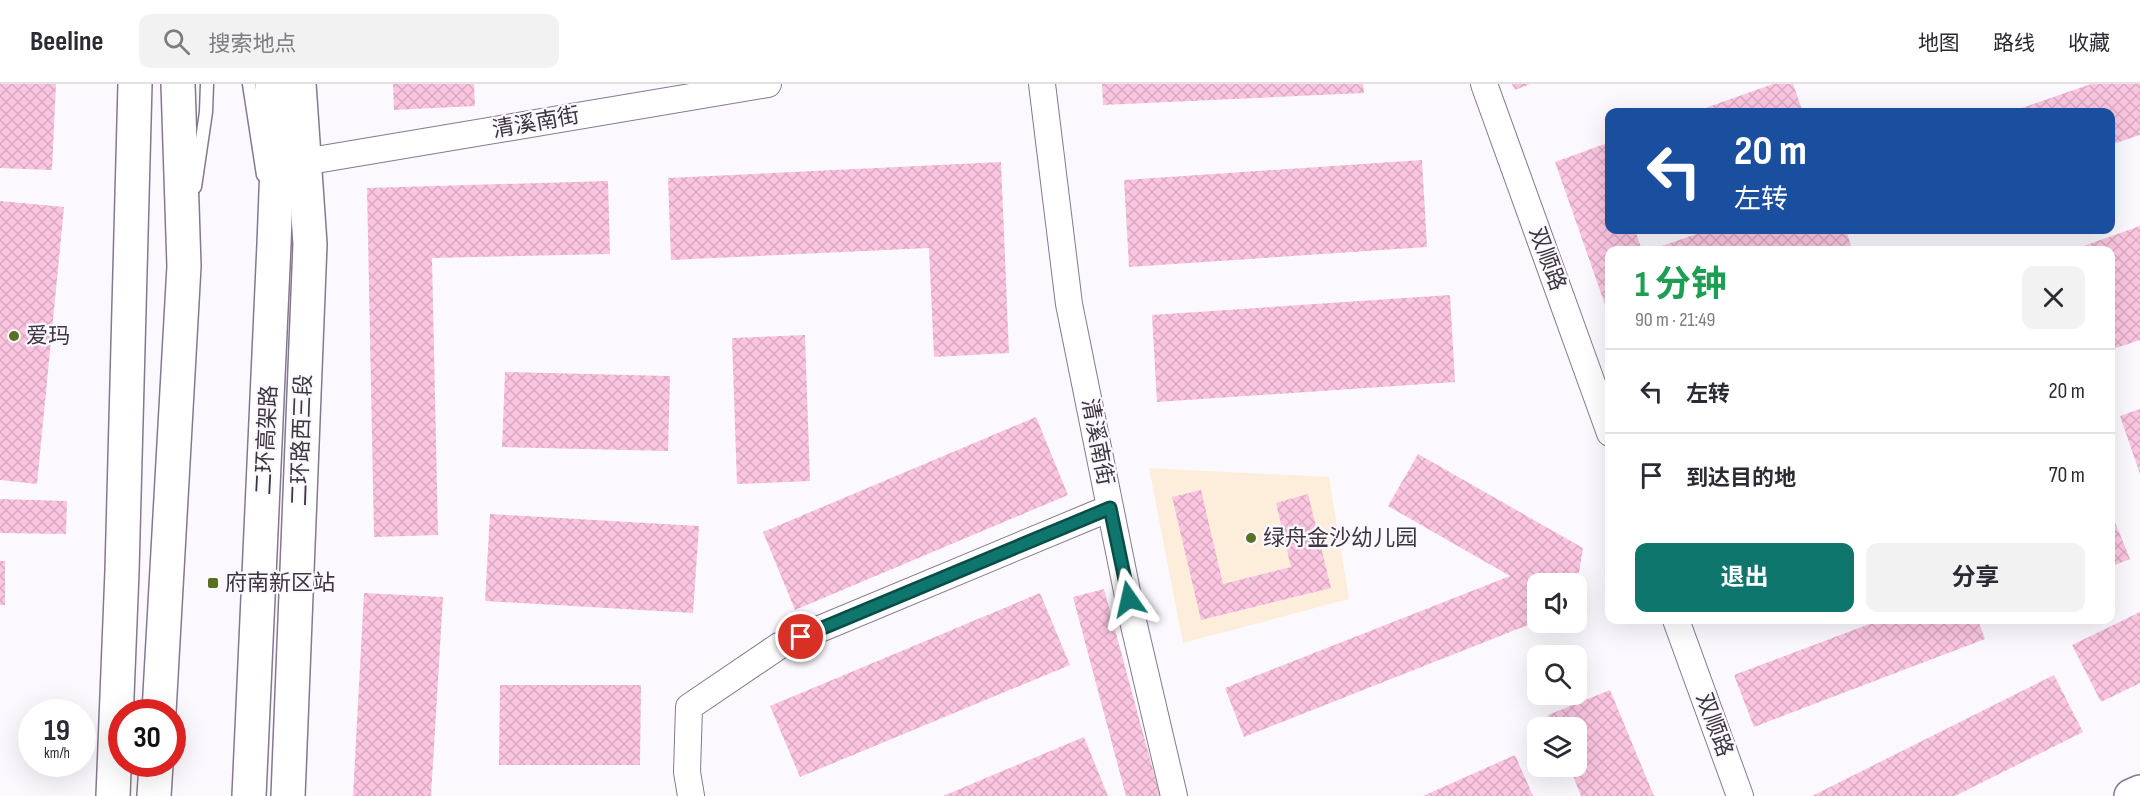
<!DOCTYPE html>
<html lang="zh">
<meta charset="utf-8">
<style>
:root{--surface:#fff;--page:#f2f2f3;--text:#2b2b33;--muted:#7c7c81;--line:#e1e1e2;--accent:#0f766e}
body{margin:0;font-family:"Sofia Sans Condensed","Noto Sans SC",sans-serif;background:var(--page);color:var(--text);height:100vh;display:flex;flex-direction:column;font-size:22px;white-space:nowrap}
*{box-sizing:border-box;margin:0}
p{font-size:20px;color:var(--muted)}
.icon{flex:none;width:33px;height:33px;fill:none;stroke:currentColor;stroke-width:2;stroke-linecap:round;stroke-linejoin:round}
.map{position:relative;flex:1;overflow:hidden}
.side{position:absolute;left:1605px;top:162px;width:510px;height:378px;display:flex;flex-direction:column;background:var(--surface);border-radius:12px;box-shadow:0 6px 24px #0002}
.side>*{flex:none}
.guide{position:absolute;left:1605px;top:24px;width:510px;height:126px;border-radius:12px;box-shadow:0 6px 24px #0002;background:#1a4fa0;color:#fff;overflow:hidden}
.buttons{position:absolute;left:1527px;top:489px;display:grid;gap:12px}
.buttons a{display:grid;place-items:center;width:60px;height:60px;border-radius:12px;background:var(--surface);box-shadow:0 6px 24px #0002;font-size:30px}
.speed{position:absolute;left:18px;top:615px;display:flex;gap:12px;font-size:30px;font-weight:700;text-align:center}
.speed>*{display:grid;place-content:center;width:78px;height:78px;border-radius:50%;background:var(--surface);box-shadow:0 6px 24px #0002;line-height:1}
.speed small{font-size:15px;font-weight:400}
.speed .limit{border:9px solid #d22;background:#fff;color:#111}
.pin{position:absolute;display:grid;place-items:center;width:51px;height:51px;color:#fff;margin:-26px;border:3px solid #fff;border-radius:50%;box-shadow:0 2px 6px #0007}
.me{position:absolute;width:66px;margin:-33px;rotate:349deg;stroke-linejoin:round;filter:drop-shadow(0 0 4px #0008)}
.turn{display:flex;align-items:center;gap:21px;height:126px;padding:0 30px;font-size:27px}
.turn .icon{width:78px;height:78px;stroke-width:2.5}
.turn b{display:block;font-size:42px;line-height:51px}
.round{display:grid;place-items:center;flex:none;width:63px;height:63px;border-radius:12px;background:var(--page)}
.headline{display:flex;align-items:center;justify-content:space-between;height:102px;padding:0 30px}
h1{font-size:36px;font-weight:700;line-height:45px;color:#1e9e55}
.cta{display:flex;gap:12px;margin-top:auto;padding:12px 30px}
.cta a{flex:1;height:69px;border-radius:12px;background:var(--accent);color:#fff;font-size:24px;font-weight:700;line-height:69px;text-align:center}
.cta a+a{background:var(--page);color:var(--text)}
ul{padding:0;list-style:none}
li{display:flex;align-items:center;gap:18px;height:84px;padding:0 30px;border-top:2px solid var(--line)}
li div{flex:1}
li b{display:block;font-size:22px}
li em{font-style:normal}
header{display:flex;align-items:center;gap:36px;box-sizing:border-box;height:84px;padding:0 30px;background:var(--surface);border-bottom:2px solid var(--line)}
header strong{font-size:28px}
nav{display:flex;gap:33px;margin-inline-start:auto;font-size:21px}
.search{width:420px;height:54px;background:var(--page);display:flex;align-items:center;gap:15px;box-sizing:border-box;padding:0 21px;border-radius:12px;color:var(--muted);font-size:22px}
.map>svg:first-child{display:block}
</style>
<header>
<strong>Beeline</strong>
<div class="search"><svg class="icon" aria-label="search" viewBox="0 0 24 24"><circle cx="10" cy="10" r="6"/><path d="M15 15l6 6"/></svg>搜索地点</div>
<nav><a>地图</a><a>路线</a><a>收藏</a></nav>
</header>
<div class="map">
<svg width="2140" height="712" viewBox="0 0 2140 712">
<defs>
<pattern id="building-cross-hatch" width="8" height="8" patternUnits="userSpaceOnUse" patternTransform="scale(1.5)"><rect width="8" height="8" fill="#fbc5e1"/><path d="M0 0l8 8M0 8l8-8" fill="none" stroke="#d8aac2"/></pattern>
</defs>
<rect width="100%" height="100%" fill="#fcf9fe"/>
<path fill="#fdeedb" d="M1149,384L1329,393L1349,515L1183,559Z"/>
<path fill="url(#building-cross-hatch)" d="M0,0H56L52,86L0,84Z
M393,0H474L475,22L394,26Z
M1102,0H1363L1364,9L1103,21Z
M1512,0H1530L1515,6Z
M1773,0H1793L1803,28H1694Z
M2091,0H2140V51L2110,61V28H2010Z
M1610,58V146H1635L1642,166H1610L1609,232L1555,78Z
M1422,76L1427,163L1129,183L1124,96Z
M1001,78L1009,269L934,273L929,164L671,176L668,94Z
M608,97L610,170L432,174L438,451L374,453L367,104Z
M0,117L64,123L37,400L0,396Z
M2140,142V256L2110,266V166H2072Z
M1708,146H1846L1852,165L1650,166Z
M1450,211L1455,298L1157,318L1152,231Z
M805,251L810,397L737,400L732,254Z
M505,288L670,292L668,367L502,363Z
M2140,325V390L2120,332Z
M1036,333L1068,411L795,526L763,448Z
M1418,370L1583,464L1577,500H1538V537L1244,653L1225,604L1510,492L1388,422Z
M1201,406L1223,500L1291,483L1276,419L1308,410L1331,504L1201,536L1172,413Z
M0,415L67,417L66,450L0,449Z
M2110,426L2130,475L2110,483Z
M490,430L699,442L693,529L485,517Z
M0,477H5V521H0Z
M1104,505L1160,712H1126L1073,513Z
M364,509L443,513L431,712H353Z
M1040,509L1070,581L800,693L770,622Z
M2140,528V599L2101,618L2072,561Z
M1880,536H1978L1985,555L1754,643L1734,591Z
M2054,591L2083,648L1955,712H1812Z
M500,601H641L640,681H499Z
M1610,606L1654,712H1581L1569,682H1576V644H1553L1548,631Z
M1084,653L1108,712H943Z
M1515,671L1533,712H1423Z"/>
<g fill="none" stroke-linecap="round" stroke-linejoin="round">
<g stroke="#857890" stroke-width="15">
<path id="lane" d="M249,0L263,91
M195,103L206,28L207,0"/>
</g>
<g stroke="#857890" stroke-width="28">
<path id="street" d="M1042,0L1069,220L1133,537L1174,712
M1484,0L1610,349
M304,78L768,0
M1676,536L1740,712
M691,712L687,688L689,623L779,562L1110,424"/>
</g>
<g stroke="#857890" stroke-width="36">
<path id="secondary" d="M113,712L122,487L135,0
M288,712L310,160L299,0
M2131,712L2140,708"/>
</g>
<g stroke="#857890" stroke-width="36">
<path id="highway" d="M159,628L184,182L178,0
M154,712L156,680
M249,712L274,160L277,82L272,0"/>
</g>
<use href="#lane" stroke="#fff" stroke-width="12"/>
<use href="#street" stroke="#fff" stroke-width="26"/>
<use href="#secondary" stroke="#fff" stroke-width="33"/>
<use href="#highway" stroke="#fff" stroke-width="33"/>
</g>
<g fill="none" stroke-linecap="round" stroke-linejoin="round">
<g stroke="#0a4d48" stroke-width="15">
<path id="route" d="M801,553L1110,424L1129,515"/>
</g>
<use href="#route" stroke="#0f766e" stroke-width="10"/>
</g>
<g fill="#587123" stroke="#fcf9fe" stroke-width="2">
<circle cx="14" cy="252" r="6"/>
<circle cx="1251" cy="454" r="6"/>
<rect x="207" y="493" width="12" height="12" rx="3"/>
</g>
<g text-anchor="middle" dominant-baseline="central" stroke-width="4.5" stroke-linejoin="round" paint-order="stroke">
<g font-size="22" fill="#3c3640" stroke="#fcf9fe">
<text transform="translate(536 39) rotate(-10)">清溪南街</text>
<text transform="translate(1547 175) rotate(70)">双顺路</text>
<text transform="translate(267 356) rotate(-87)">二环高架路</text>
<text transform="translate(302 356) rotate(-88)">二环路西三段</text>
<text transform="translate(1097 358) rotate(79)">清溪南街</text>
<text transform="translate(1714 641) rotate(70)">双顺路</text>
</g>
<g font-size="22" fill="#3c3640" stroke="#fcf9fe" text-anchor="start">
<text x="26" y="252">爱玛</text>
<text x="1263" y="454">绿舟金沙幼儿园</text>
<text x="225" y="499">府南新区站</text>
</g>
</g>
</svg>
<div class="buttons">
<a><svg class="icon" aria-label="sound" viewBox="0 0 24 24"><path d="M4 9h4l5-4v14l-5-4H4zM17 9q2 3 0 6"/></svg></a>
<a><svg class="icon" aria-label="search" viewBox="0 0 24 24"><circle cx="10" cy="10" r="6"/><path d="M15 15l6 6"/></svg></a>
<a><svg class="icon" aria-label="layers" viewBox="0 0 24 24"><path d="M12 4l9 5-9 5-9-5zM3 14l9 5 9-5"/></svg></a>
</div>
<div class="speed"><div>19<small>km/h</small></div><div class="limit">30</div></div>
<div class="pin" style="left:801px;top:553px;background:#d93025"><svg class="icon" aria-label="arrive" viewBox="0 0 24 24"><path d="M6 21V4h12l-3 4 3 4H6"/></svg></div>
<svg class="me" style="left:1129px;top:515px" viewBox="-20 -20 40 40"><path d="M0-17L14 15 0 8-14 15z" fill="#0f766e" stroke="#fff" stroke-width="4"/></svg>
<div class="guide">
<div class="turn"><svg class="icon" aria-label="left" viewBox="0 0 24 24"><path d="M17 20v-9H6M10 6l-5 5 5 5"/></svg><div><b>20 m</b>左转</div></div>
</div>
<section class="side">
<div class="headline"><div><h1>1 分钟</h1><p>90 m · 21:49</p></div><a class="round"><svg class="icon" aria-label="close" viewBox="0 0 24 24"><path d="M6 6l12 12M18 6L6 18"/></svg></a></div>
<ul>
<li><svg class="icon" aria-label="left" viewBox="0 0 24 24"><path d="M17 20v-9H6M10 6l-5 5 5 5"/></svg><div><b>左转</b></div><em>20 m</em></li>
<li><svg class="icon" aria-label="arrive" viewBox="0 0 24 24"><path d="M6 21V4h12l-3 4 3 4H6"/></svg><div><b>到达目的地</b></div><em>70 m</em></li>
</ul>
<div class="cta"><a>退出</a><a>分享</a></div>
</section>
</div>
